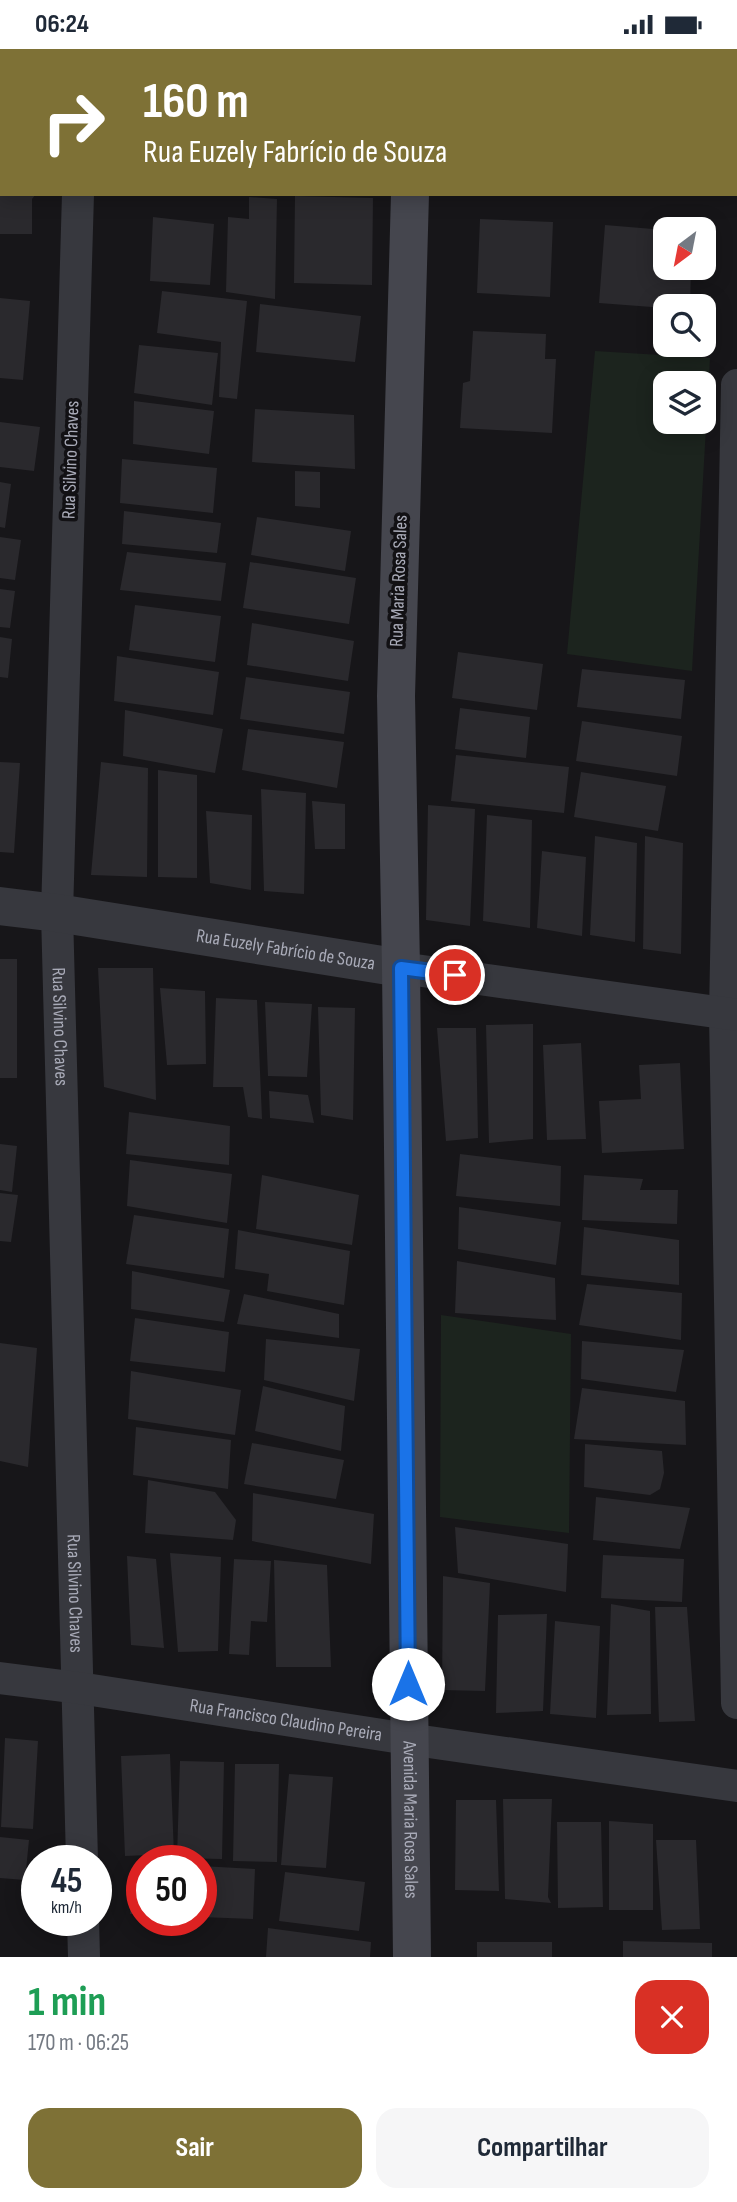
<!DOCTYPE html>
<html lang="pt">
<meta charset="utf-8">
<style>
:root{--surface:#fff;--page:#f6f6f7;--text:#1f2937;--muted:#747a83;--accent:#7e7136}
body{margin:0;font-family:"Sofia Sans Condensed",sans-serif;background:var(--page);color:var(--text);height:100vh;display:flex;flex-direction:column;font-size:26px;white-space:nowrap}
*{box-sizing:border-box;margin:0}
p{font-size:23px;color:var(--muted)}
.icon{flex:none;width:38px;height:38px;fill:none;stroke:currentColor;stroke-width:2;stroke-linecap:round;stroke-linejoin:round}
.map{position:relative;height:1908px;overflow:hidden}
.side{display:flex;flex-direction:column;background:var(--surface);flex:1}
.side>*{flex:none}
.guide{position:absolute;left:0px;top:0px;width:738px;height:147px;box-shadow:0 4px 18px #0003;background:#7e7136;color:#fff;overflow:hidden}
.needle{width:46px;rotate:212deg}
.controls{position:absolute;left:653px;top:168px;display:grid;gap:14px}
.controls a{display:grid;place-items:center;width:63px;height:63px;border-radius:14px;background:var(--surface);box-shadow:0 4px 18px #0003;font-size:35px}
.speed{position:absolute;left:21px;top:1796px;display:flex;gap:14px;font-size:35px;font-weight:700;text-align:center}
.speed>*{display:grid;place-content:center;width:91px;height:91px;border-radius:50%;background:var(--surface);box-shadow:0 4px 18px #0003;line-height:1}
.speed small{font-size:18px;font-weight:400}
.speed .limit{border:10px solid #d22;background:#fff;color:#111}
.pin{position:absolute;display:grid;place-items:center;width:60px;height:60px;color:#fff;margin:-30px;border:4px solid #fff;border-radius:50%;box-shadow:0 2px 7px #0007}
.me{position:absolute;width:77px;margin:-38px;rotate:0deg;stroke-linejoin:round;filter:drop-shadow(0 0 5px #0008)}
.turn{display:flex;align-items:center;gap:24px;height:147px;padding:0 28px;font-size:32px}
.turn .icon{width:91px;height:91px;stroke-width:2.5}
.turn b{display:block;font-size:49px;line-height:60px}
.round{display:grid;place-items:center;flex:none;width:74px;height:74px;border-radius:21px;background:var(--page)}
.summary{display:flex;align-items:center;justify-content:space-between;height:119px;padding:0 28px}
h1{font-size:42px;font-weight:700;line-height:52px;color:#1e9e55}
.action{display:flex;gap:14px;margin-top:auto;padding:14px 28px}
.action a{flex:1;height:80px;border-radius:21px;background:var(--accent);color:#fff;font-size:28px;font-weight:700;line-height:80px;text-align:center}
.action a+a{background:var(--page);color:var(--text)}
.status{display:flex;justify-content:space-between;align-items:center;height:49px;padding:0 35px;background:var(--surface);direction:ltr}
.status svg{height:19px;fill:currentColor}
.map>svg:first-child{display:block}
</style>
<div class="status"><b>06:24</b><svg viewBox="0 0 49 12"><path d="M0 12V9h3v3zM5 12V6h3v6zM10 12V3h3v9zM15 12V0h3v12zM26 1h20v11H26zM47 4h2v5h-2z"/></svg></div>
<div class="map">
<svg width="737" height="1908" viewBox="0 0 737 1908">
<rect width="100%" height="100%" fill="#171619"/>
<path fill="#1c241e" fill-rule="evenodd" d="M595,302L710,309L692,622L567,605ZM665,334H704V373H665Z
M441,1266L571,1285L569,1484L440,1468Z"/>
<path fill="#2a292d" d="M0,145H36L32,150V185H0Z
M295,147L373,149L372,236L294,234Z
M249,148L277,150L275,250L226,243L228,168L249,170Z
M153,168L214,175L210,236L150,232Z
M480,170L553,173L550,248L477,244Z
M605,176L665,181V219H691L690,257H665V259L599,254Z
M162,242L247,252L237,350L219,348L221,293L157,284Z
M0,249L30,252L23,331L0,329Z
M260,255L361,267L355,313L256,303Z
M473,282L546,285L545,310H556L552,384L460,379L463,334L470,332Z
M139,296L218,304L212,356L134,344Z
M134,352L214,362L209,405L133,395Z
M255,360L354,366L355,420L252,413Z
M0,373L40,378L34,422L0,418Z
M122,410L217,419L213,464L120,454Z
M295,422L320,423V459L295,457Z
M0,433L11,435L5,479L0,478Z
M124,462L221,474L217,504L122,495Z
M257,468L351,482L345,522L251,506Z
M0,488L21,491L15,531L0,529Z
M127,503L226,514L221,552L120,541Z
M250,513L356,529L349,575L243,559Z
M0,540L15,542L10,579L0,578Z
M135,556L221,567L215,613L129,601Z
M252,574L354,592L348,632L247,616Z
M0,588L12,590L8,629L0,628Z
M458,603L543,615L537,661L452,649Z
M117,607L219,623L213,666L114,652Z
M582,620L685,631L681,670L577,658Z
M246,628L350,643L344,685L240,670Z
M460,659L530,668L526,709L455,700Z
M125,661L223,680L215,724L123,707Z
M582,672L682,687L677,727L576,712Z
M248,680L344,693L337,739L242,721Z
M456,706L569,718L564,764L451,752Z
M0,713L20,714L14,804L0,803Z
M101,713L148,719L147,828L91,826Z
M158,721L197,726V829L158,828Z
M581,723L666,737L658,782L574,768Z
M261,740L306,744L304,845L264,842Z
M312,752L345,755V800H315Z
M428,756L475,760L470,877L426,871Z
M206,762L252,766L251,841L210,834Z
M487,766L532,771L530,879L483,872Z
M595,787L637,794L635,893L590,886Z
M645,787L683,794L681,905L643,900Z
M542,802L586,808L582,887L537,879Z
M0,910H17V1029H0Z
M98,919H153L156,1051L104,1038Z
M160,939L205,942L206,1015L167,1016Z
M216,949L257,951L262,1070L248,1068L243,1038H213Z
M265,953L312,955L307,1028L268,1027Z
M318,958L355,959L353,1071L321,1066Z
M533,975V1090L489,1094L486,976Z
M437,979H476L478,1089L446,1092Z
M581,994L586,1090L547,1091L543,996Z
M680,1014L684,1100L602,1104L599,1052L641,1050L639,1016Z
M269,1042L308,1046L314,1074L270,1069Z
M129,1063L230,1077L229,1116L126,1105Z
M0,1095L17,1097L12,1143L0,1141Z
M460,1105L561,1117L560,1157L456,1147Z
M130,1111L232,1125L227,1174L127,1157Z
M262,1126L359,1146L352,1196L256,1180Z
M584,1126L643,1130L640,1141H678L677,1175L582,1171Z
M0,1144L18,1146L11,1193L0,1192Z
M459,1158L561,1173L556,1216L458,1200Z
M134,1166L229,1180L224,1229L126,1215Z
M584,1178L679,1191V1236L581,1226Z
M238,1181L350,1202L344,1256L267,1242L269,1225L235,1220Z
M457,1212L555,1229L556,1271L455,1264Z
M132,1222L230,1241L224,1273L131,1260Z
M587,1235L682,1244L681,1291L579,1276Z
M244,1245L339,1265V1289L237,1275Z
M135,1269L229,1283L225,1323L130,1312Z
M266,1290L360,1300L354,1352L264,1331Z
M582,1292L684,1301L676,1343L581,1330Z
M0,1294L37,1299L28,1418L0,1412Z
M131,1322L241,1341L235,1386L128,1370Z
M263,1337L345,1357L341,1402L255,1382Z
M582,1339L685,1352L686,1396L574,1390Z
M136,1378L231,1391L228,1440L133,1426Z
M252,1394L344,1411L336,1450L244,1435Z
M585,1395L662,1402L664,1424L660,1440L650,1446L584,1438Z
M148,1431L215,1443L236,1471L233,1491L145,1484Z
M253,1444L374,1465L371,1515L252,1492Z
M596,1448L690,1459L680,1500L593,1491Z
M455,1478L568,1495L566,1543L458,1524Z
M170,1504L221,1508L218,1602L178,1603Z
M603,1506L684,1510L682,1553L601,1549Z
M127,1507L156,1510L164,1599L131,1596Z
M234,1510L271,1512L267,1573L251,1572L249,1606L229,1605Z
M274,1511L327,1516L331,1618H276Z
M443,1527L490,1534L485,1642L442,1641Z
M611,1555L650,1562L651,1665L607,1666Z
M655,1558H687L695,1672L659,1673Z
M547,1565L543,1662L496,1664L498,1566Z
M555,1572L600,1577L596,1669L550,1665Z
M5,1689L38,1692L33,1780L1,1778Z
M170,1705L174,1805L125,1807L121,1707Z
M180,1712L224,1713L222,1810L177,1809Z
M235,1715H279L277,1813L233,1812Z
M289,1725L333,1728L326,1819L281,1816Z
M503,1750H552L548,1848L551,1854L505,1850Z
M456,1751H496L499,1842L455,1841Z
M609,1772L653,1775V1861H609Z
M557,1773H601L603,1858L558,1859Z
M0,1788L29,1791L25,1831L0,1829Z
M656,1791H696L700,1880L662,1881Z
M201,1817L255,1820L253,1870L201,1868Z
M285,1823L365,1833L359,1882L279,1872Z
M132,1829H142V1865H130Z
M268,1879L371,1893L370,1908H266Z
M623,1892L712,1894V1908H623Z
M477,1893H552V1908H477Z"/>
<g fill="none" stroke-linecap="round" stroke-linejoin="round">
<g stroke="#37383e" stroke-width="32">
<path d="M80,0V2"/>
<path id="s1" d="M78,145L57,864L82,1811"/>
<path d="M737,336L725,965L737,1654"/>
<path d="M401,919L737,966"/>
<path id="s2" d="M0,1629L79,1639L408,1690L737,1737"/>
<path d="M83,1871L84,1908"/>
</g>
<g stroke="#37383e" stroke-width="38">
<path d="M0,74H2"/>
<path id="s3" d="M0,857L57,864L401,919"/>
</g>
<g stroke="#45464e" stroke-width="38">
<path d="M411,0V2"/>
<path id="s4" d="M410,145L396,647L401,919L412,1908"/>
</g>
</g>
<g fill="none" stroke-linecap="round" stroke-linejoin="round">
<g stroke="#114b97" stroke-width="18">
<path id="route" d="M408,1635L401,919L455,926"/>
</g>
<use href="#route" stroke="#1a73e8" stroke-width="12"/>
</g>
<g text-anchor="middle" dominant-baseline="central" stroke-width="7" stroke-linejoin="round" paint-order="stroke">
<g font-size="19" fill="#a9abb8" stroke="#121114">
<text transform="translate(71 411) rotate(-88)">Rua Silvino Chaves</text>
<text transform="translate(399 532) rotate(-88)">Rua Maria Rosa Sales</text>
<text stroke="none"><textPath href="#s3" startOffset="289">Rua Euzely Fabrício de Souza</textPath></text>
<text stroke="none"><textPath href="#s1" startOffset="833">Rua Silvino Chaves</textPath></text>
<text stroke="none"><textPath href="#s1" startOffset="1400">Rua Silvino Chaves</textPath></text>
<text stroke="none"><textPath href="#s2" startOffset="289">Rua Francisco Claudino Pereira</textPath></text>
<text stroke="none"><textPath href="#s4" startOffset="1626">Avenida Maria Rosa Sales</textPath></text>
</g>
</g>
</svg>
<div class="controls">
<a><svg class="needle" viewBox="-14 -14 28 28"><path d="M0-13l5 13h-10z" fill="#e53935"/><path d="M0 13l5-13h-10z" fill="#747a83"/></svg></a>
<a><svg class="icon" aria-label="search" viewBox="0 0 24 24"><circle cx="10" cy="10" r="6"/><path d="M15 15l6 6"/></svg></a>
<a><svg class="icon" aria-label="layers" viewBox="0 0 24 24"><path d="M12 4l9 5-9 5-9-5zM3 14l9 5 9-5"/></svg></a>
</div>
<div class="speed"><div>45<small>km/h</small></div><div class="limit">50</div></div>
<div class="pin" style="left:455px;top:926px;background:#d93025"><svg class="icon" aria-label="arrive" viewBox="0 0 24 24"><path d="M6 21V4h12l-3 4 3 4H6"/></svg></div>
<svg class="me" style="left:408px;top:1635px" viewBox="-20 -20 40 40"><circle r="19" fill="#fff"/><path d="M0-13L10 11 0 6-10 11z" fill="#1a73e8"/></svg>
<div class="guide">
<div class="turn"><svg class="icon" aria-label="right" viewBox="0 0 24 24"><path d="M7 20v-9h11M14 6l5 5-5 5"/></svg><div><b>160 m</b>Rua Euzely Fabrício de Souza</div></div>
</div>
</div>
<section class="side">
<div class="summary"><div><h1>1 min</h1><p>170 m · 06:25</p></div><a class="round" style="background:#d93025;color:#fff"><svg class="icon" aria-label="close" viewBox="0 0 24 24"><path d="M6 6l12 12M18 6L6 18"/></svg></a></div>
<div class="action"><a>Sair</a><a>Compartilhar</a></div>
</section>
